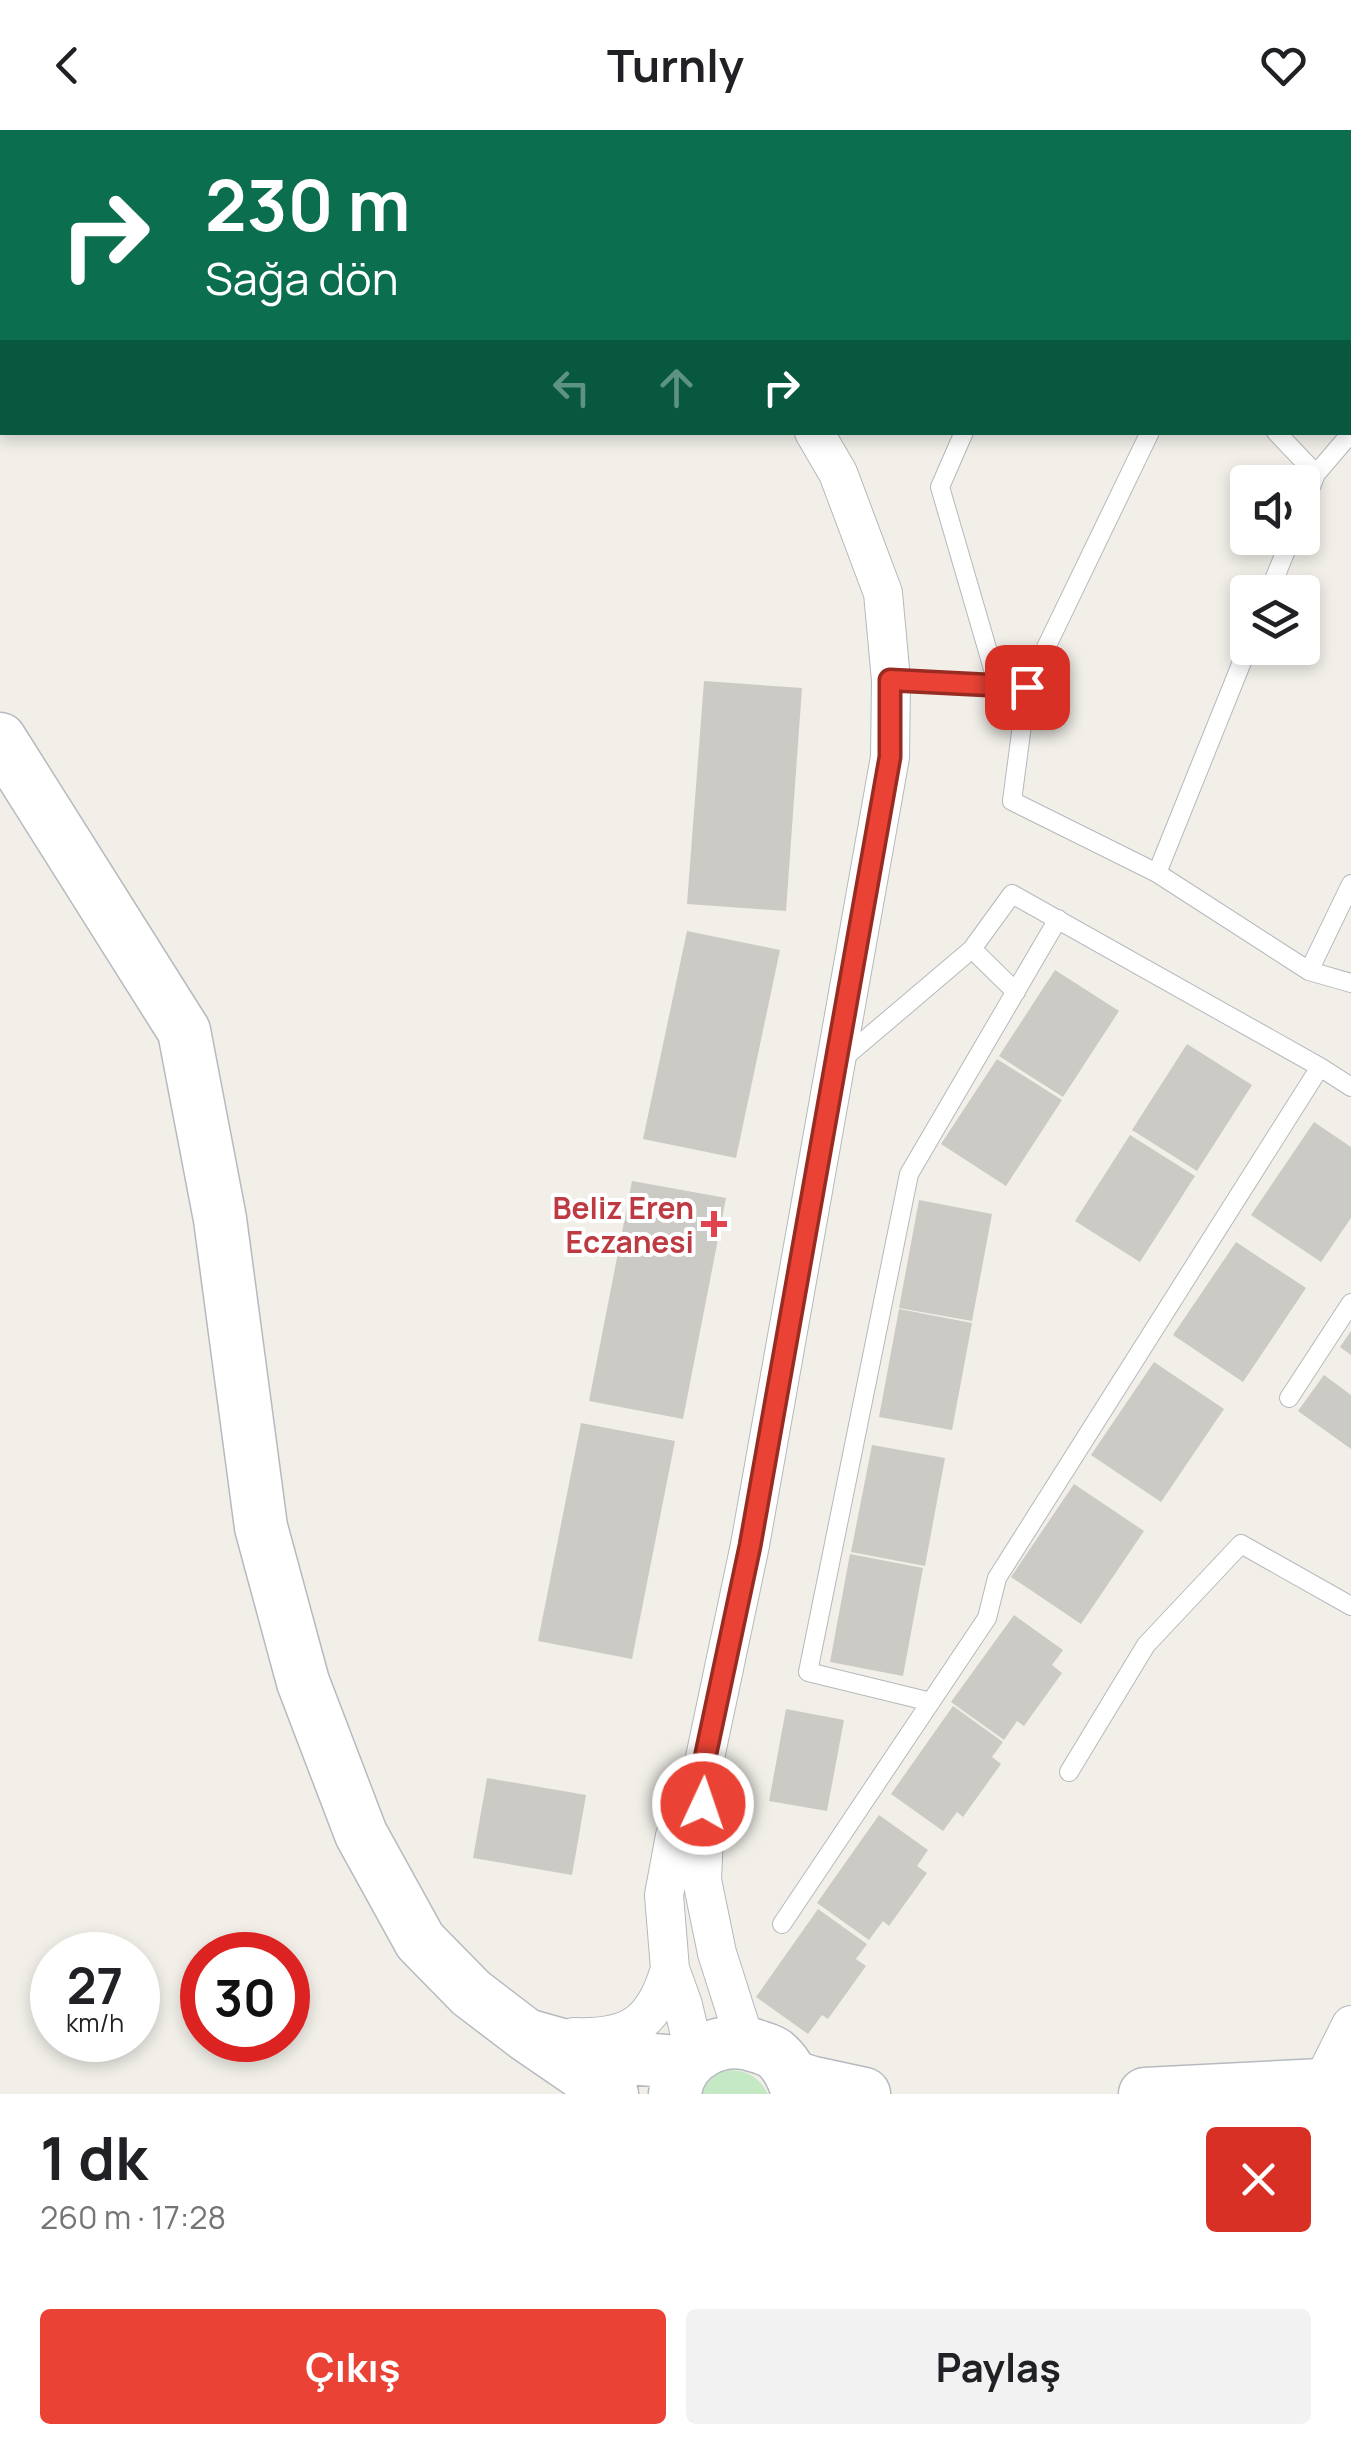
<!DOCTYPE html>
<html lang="tr">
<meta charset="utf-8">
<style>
:root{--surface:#fff;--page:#f2f2f2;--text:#202124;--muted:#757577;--accent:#ea4335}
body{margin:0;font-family:Manrope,sans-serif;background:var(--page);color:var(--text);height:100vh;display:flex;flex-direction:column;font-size:38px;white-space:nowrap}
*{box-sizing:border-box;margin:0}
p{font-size:32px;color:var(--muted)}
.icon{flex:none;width:55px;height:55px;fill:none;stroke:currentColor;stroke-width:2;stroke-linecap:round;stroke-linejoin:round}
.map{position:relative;height:1964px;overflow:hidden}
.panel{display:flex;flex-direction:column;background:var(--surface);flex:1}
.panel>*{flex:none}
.hud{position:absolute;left:0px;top:0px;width:1352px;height:305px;box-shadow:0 5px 15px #0003;background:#0b6e4f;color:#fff;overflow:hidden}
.fabs{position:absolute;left:1230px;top:335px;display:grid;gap:20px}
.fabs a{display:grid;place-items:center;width:90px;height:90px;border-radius:10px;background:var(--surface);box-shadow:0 5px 15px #0003;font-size:50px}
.speed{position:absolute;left:30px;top:1802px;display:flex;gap:20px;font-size:50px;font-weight:700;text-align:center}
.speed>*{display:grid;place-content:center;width:130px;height:130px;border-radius:50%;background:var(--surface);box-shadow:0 5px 15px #0003;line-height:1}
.speed small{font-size:25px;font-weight:400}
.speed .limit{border:15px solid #d22;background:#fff;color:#111}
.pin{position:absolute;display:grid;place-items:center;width:85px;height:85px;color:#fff;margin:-42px;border-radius:20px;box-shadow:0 5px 15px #0006}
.me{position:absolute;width:110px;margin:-55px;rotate:3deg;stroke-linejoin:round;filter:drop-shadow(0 0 8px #0008)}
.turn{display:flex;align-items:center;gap:35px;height:210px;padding:0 40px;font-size:45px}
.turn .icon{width:130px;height:130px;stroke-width:2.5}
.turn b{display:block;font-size:70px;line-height:85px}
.lanes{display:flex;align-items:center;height:95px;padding:0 40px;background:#0003;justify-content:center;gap:50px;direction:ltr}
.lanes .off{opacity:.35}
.round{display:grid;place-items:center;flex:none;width:105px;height:105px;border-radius:10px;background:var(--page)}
.headline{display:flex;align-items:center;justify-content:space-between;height:170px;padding:0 40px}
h1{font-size:60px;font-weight:700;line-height:75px}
.action{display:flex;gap:20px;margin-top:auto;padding:20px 40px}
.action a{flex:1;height:115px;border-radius:10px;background:var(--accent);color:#fff;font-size:40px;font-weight:700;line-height:115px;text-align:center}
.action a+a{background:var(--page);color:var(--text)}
header{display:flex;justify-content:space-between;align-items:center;height:130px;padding:0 40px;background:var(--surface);font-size:45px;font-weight:700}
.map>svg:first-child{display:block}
</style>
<header><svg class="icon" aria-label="back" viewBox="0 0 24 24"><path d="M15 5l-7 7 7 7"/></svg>Turnly<svg class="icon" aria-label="heart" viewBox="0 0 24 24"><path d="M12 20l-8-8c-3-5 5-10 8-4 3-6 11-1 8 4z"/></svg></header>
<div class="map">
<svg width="1351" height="1964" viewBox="0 0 1351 1964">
<rect width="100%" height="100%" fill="#f1efe8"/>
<path fill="#c5e8c5" d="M727,1940C747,1940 758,1946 768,1964H699C707,1951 713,1945 727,1940Z"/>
<path fill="#cccac5" d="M704,551L802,558L786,781L687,774Z
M687,801L780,820L736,1028L643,1009Z
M1055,840L1119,881L1063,967L999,926Z
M1187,914L1252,955L1197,1041L1132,1000Z
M997,929L1062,970L1006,1056L941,1014Z
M1314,992L1351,1017V1088L1321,1132L1251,1085Z
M1130,1005L1195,1046L1140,1132L1075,1091Z
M632,1051L726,1068L683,1289L589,1271Z
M919,1070L992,1084L972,1191L899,1178Z
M1236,1112L1306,1158L1243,1252L1173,1205Z
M899,1179L972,1193L952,1300L879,1287Z
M1351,1201V1225L1340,1217Z
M1154,1232L1224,1279L1161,1372L1091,1325Z
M1324,1245L1351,1265V1319L1298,1281Z
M581,1293L675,1311L632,1529L538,1511Z
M872,1315L945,1328L925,1436L851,1422Z
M1074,1354L1144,1401L1081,1494L1011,1447Z
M850,1424L923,1438L903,1546L830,1532Z
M1014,1485L1063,1520L1052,1535L1062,1543L1024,1596L1017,1591L1004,1610L951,1572Z
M953,1576L1003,1612L992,1627L1001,1634L963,1687L957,1682L943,1701L891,1664Z
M786,1579L844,1590L827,1681L769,1671Z
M487,1648L586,1665L572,1745L473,1728Z
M879,1685L928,1720L917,1736L927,1743L889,1796L883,1791L869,1810L817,1773Z
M818,1779L867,1814L856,1829L866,1836L828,1889L822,1885L808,1904L756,1867Z"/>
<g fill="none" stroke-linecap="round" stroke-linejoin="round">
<g stroke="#b5b8bc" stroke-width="20">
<path id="lane" d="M1087,0L1089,2
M908,2L909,0
M1021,2L1025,0
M1248,2L1249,0
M1350,190L1351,188
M964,302L940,357L998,556
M1276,302L1316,344
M1302,379L1316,344L1351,303
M1269,462L1291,408
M891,550L1027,557L1012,671L1157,743L1309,841L1351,853
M1027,557L1150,302
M1157,743L1248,517
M972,819L1016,862
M1309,841L1351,754
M839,932L972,819L1012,764L1320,937L1351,957
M1289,1268L1351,1173
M931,1572L808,1542L909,1044L1058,789
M1069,1642L1146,1515L1241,1414L1351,1476
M782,1794L987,1488L997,1448L1320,937"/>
</g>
<g stroke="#b5b8bc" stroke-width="40">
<path id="street" d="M606,0L608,2
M675,0L678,2
M819,2L820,0
M702,1642L750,1415L890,627L891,550L883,463L838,343L814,302
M574,1907C631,1909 654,1893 670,1839
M695,1926L683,1875L670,1839L664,1765L675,1706L702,1642L704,1705L702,1750L717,1823L745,1911
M1321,1955L1351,1895"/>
</g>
<g stroke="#b6babf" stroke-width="55">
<path id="secondary" d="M0,609L184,901L220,1089L261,1397L303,1552L361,1704L420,1811L471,1863L526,1905
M793,1947L813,1953L864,1964
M612,1964L526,1905L597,1925L688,1933
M675,1964C679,1923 723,1903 759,1917C761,1917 773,1922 774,1923C787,1933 794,1949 798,1964
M1145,1964L1321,1955L1351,1960"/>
</g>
<use href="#lane" stroke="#fff" stroke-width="18"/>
<use href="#street" stroke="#fff" stroke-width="38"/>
<use href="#secondary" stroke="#fff" stroke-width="52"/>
</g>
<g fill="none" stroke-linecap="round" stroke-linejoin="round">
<g stroke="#982c22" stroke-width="25">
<path id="route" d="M703,1674L702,1642L750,1416L890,627V550L1027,557"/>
</g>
<use href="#route" stroke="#ea4335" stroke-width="18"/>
</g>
<path fill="#e0444e" stroke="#fff" stroke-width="4" d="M709 1079h10v10h10v10h-10v10h-10v-10h-10v-10h10z"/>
<g text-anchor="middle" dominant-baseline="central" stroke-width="8" stroke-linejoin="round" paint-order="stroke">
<g font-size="30" font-weight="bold" fill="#be3a42" stroke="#fff" text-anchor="end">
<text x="694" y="1077">Beliz Eren<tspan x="694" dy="34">Eczanesi</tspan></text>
</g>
</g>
</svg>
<div class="fabs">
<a><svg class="icon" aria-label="sound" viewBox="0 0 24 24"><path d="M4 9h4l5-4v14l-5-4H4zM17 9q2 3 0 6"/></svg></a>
<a><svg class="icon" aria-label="layers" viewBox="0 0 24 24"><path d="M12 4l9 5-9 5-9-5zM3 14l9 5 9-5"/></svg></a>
</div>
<div class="speed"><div>27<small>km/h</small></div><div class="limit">30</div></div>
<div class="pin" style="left:1027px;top:557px;background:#d93025"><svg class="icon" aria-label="arrive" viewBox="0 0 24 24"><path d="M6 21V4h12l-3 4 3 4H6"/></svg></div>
<svg class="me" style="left:703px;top:1674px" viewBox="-20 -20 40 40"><circle r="17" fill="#ea4335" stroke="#fff" stroke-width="3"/><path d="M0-11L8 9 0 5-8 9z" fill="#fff"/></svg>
<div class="hud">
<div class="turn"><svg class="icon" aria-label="right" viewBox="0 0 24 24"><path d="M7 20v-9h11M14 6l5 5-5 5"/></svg><div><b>230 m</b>Sağa dön</div></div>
<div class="lanes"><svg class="icon off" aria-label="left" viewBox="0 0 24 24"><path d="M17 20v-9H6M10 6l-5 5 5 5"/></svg><svg class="icon off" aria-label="ahead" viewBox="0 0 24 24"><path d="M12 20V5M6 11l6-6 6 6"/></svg><svg class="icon" aria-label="right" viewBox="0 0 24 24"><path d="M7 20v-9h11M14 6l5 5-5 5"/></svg></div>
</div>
</div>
<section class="panel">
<div class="headline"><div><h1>1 dk</h1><p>260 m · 17:28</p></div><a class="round" style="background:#d93025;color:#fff"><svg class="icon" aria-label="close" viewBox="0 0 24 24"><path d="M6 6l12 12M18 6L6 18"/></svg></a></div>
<div class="action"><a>Çıkış</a><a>Paylaş</a></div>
</section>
